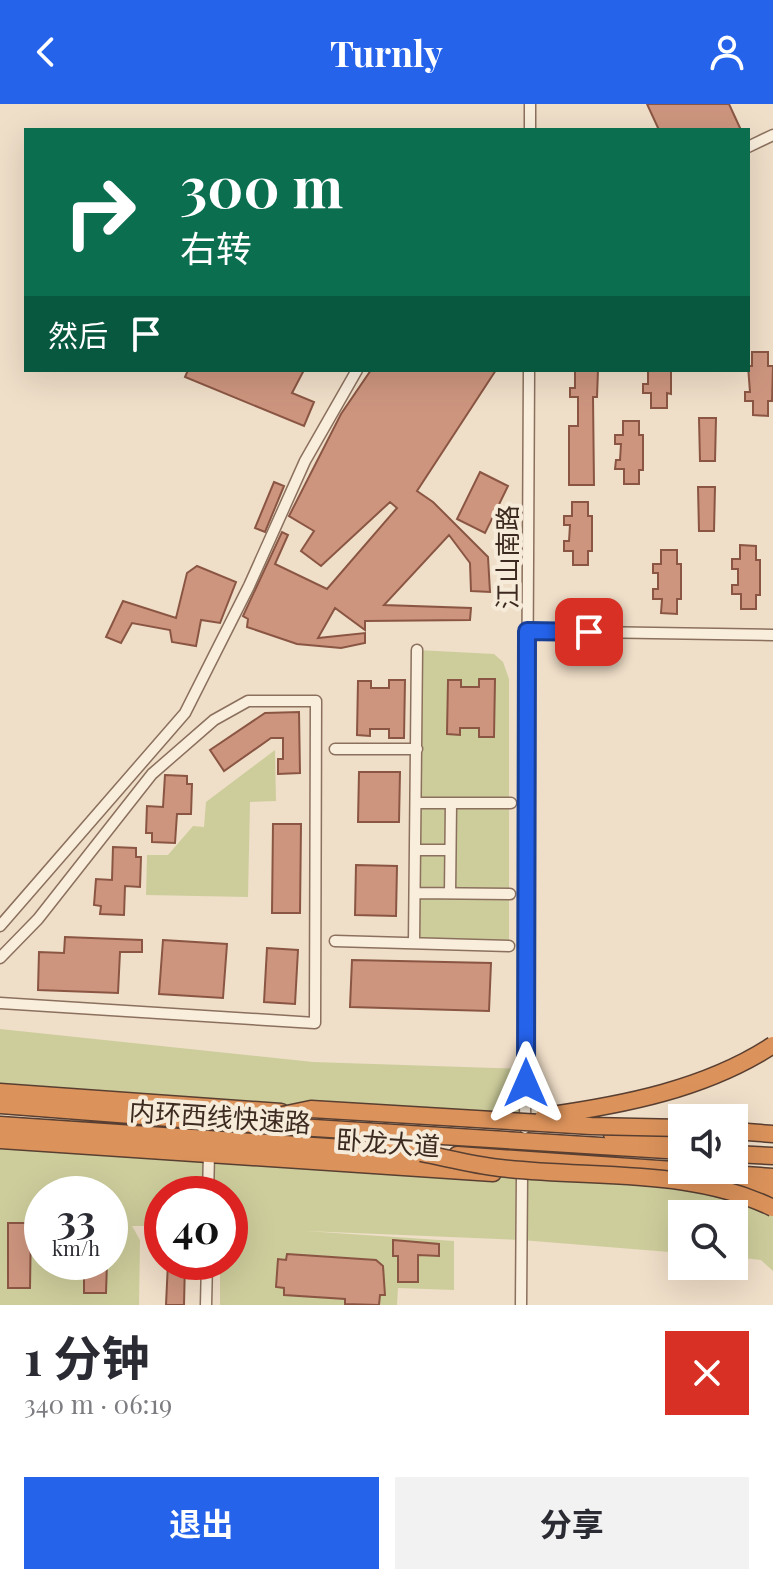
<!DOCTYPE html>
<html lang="zh">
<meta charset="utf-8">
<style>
:root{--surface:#fff;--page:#f2f2f3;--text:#2b2b33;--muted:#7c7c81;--accent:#2563eb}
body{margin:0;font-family:"Playfair Display","Noto Sans SC",serif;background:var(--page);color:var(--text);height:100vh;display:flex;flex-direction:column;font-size:30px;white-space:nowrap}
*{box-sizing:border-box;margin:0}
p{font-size:26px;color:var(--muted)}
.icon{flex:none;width:44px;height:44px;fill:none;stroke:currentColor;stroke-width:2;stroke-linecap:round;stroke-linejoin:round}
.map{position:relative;height:1201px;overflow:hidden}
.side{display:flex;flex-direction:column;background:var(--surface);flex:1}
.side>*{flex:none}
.hud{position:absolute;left:24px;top:24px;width:726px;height:244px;border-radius:0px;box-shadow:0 8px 32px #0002;background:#0b6e4f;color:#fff;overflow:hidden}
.controls{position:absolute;left:668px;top:1000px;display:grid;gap:16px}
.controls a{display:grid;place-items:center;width:80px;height:80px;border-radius:0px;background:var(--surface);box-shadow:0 8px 32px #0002;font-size:40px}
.speed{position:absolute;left:24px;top:1072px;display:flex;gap:16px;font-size:40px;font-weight:700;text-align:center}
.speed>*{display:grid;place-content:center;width:104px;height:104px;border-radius:50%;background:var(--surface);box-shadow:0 8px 32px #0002;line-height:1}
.speed small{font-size:20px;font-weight:400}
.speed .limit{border:12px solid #d22;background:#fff;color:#111}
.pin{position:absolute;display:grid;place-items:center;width:68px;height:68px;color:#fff;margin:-34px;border-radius:16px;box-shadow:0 4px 12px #0006}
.me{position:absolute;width:88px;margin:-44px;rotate:0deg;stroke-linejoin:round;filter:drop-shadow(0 0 6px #0008)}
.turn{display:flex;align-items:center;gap:28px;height:168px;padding:0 24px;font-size:36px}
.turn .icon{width:104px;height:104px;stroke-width:2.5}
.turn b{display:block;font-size:56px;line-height:68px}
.then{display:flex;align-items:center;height:76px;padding:0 24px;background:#0003;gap:16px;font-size:30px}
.round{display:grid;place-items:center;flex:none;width:84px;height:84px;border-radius:0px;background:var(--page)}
.summary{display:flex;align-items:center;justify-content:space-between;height:136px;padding:0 24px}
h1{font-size:48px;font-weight:700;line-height:60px}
.cta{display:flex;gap:16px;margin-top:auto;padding:16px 24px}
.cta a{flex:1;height:92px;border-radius:0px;background:var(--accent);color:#fff;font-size:32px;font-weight:700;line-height:92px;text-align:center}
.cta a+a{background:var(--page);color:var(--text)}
header{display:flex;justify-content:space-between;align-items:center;height:104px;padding:0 24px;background:var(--accent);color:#fff;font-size:36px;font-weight:700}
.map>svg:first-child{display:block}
</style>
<header><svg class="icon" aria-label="back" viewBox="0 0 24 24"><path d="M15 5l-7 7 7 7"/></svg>Turnly<svg class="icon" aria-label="person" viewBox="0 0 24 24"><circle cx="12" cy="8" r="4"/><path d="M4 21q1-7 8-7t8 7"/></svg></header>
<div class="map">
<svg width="773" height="1201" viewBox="0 0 773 1201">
<rect width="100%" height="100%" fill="#efdec8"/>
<path fill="#cdcd9c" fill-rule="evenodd" d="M417,546L494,550L503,558L509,575V842L414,839Z
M275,646L276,697L250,698L248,793L146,791L147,751H168L193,722L204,723L206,698Z
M0,925L313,958L526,965L525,1024L0,979Z
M0,1036L716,1085L773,1102V1167L761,1156L734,1153V1110H682V1149L521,1136L306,1127L454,1137V1186L398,1184L397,1201H220V1158H230V1090H162V1122H132L140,1136L139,1201H0ZM42,1090H110V1158H42Z"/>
<path fill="#cd957e" stroke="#8a5643" stroke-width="2" d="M647,0H729L741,26H659Z
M752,248H768V262H773L772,297H768V312L753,311V297H745V288H750L748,262H752Z
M188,266H304L292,289L314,298L304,322L185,273Z
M371,266H496L417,387L433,398L488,453L490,488L471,487L470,459L449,431L384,501L471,504L470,516L365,517V526L335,504L318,534L365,529V539L341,544L297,540L247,523L248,515L243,512L282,428L288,431L275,460L327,485L397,404L390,398L321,462L301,447L314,427L289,412L341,310Z
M575,266H598L597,293H593L594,381H569V322H578V293H570V284H575Z
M648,266H671V290L667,289V304H651V289H643V280H648Z
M699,314H716L715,357H700Z
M623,317H639V331H643V366H639V380H624V365H615L616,356H620L621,340H615V331H623Z
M480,368L508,382L485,429L457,415Z
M274,378L284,382L265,428L255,424Z
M698,383H715L714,427H699Z
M572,398H588V412H592V447H588V461H573V447H564V437H569L570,421H564V412H572Z
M740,441L756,442V456H760V491H756V505H741V490H732V481H738V465H732V455H740Z
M661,446H677V460H681V495H677V510L661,509L662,495H653V485H658V469H653V460H661Z
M197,462L236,478L220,519L201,516L196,542L172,538L170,526L132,519L121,539L106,533L123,497L176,514L187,469Z
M479,575H495L494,633H479V624H460V631L447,630L448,576H461V583H479Z
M389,576H405L404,634H389V625H370V632L357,631L358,577H371V584H389Z
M299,608L300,669L278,670V655H283V634H271L224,667L210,646L265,609Z
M359,668H400L399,718H358Z
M165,671L187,672V680H192L191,710H177L175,739L152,738V729H146L147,702L163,703Z
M273,720H301L300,809H272Z
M113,743L136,744V753H141L140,783L125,782L124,811L100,810L101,802L94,801L96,775L112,776Z
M356,761L397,762L396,812L355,811Z
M65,833L142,836V848H120L118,889L38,886L39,848L64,849Z
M163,836L227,840L223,894L159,890Z
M267,844L298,846L295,900L264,898Z
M352,856L491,859L489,907L350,903Z
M8,1119H31L30,1184H8Z
M393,1136L439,1140V1152L418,1151V1178H398V1152H393Z
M287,1150L376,1156L383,1162L385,1191H380L379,1201L345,1200V1195L284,1191V1184L276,1183L278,1155L286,1156Z
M84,1158H107L106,1189H84Z
M168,1158H185L184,1201H166Z"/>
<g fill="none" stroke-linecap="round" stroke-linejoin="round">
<g stroke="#8b705d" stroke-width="13">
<path id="minor" d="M530,26V0
M748,43L773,31
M527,527L773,531
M335,645H417
M417,699H511
M416,746H450
M416,789L510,790
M450,789L451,699
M0,822L185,609L249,482L305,357L357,266
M335,837L509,842
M414,839L417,546
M0,854L38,815L152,670L214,616L248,597H316L315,919L0,899
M525,1024L529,266
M208,1090L209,1050
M206,1201L207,1158
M521,1201L522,1071"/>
</g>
<g stroke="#593f31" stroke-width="19">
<path id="highway" d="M0,988L281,1008
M0,1001L222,1018
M249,1020L682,1047
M0,1021L433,1050
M734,1027L773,1030
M612,1030L682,1034
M0,1036L493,1069
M734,1050L773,1052
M457,1051L773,1073
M732,1086L773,1089"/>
</g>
<use href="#minor" stroke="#f9eddc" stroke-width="10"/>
<use href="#highway" stroke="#dc935b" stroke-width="16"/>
<g stroke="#593f31" stroke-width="19" stroke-linecap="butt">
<path id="highway-bridge" d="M544,1012C623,1001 706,985 773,941
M208,1017L268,1014L311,1005L591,1022L682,1024
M421,1049C447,1054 473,1061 500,1064C590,1075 690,1063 773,1104"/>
</g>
<use href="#highway-bridge" stroke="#dc935b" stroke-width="16"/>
</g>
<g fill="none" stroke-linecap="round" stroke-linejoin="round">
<g stroke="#184099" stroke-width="20">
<path id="route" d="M526,979L527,527L589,528"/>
</g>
<use href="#route" stroke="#2563eb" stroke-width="14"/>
</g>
<g text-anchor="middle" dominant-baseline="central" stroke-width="8" stroke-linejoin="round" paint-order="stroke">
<g font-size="26" fill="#3c2a20" stroke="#f6ead8">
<text transform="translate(506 453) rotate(-90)">江山南路</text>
<text transform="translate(220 1012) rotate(4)">内环西线快速路</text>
<text transform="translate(388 1038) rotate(4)">卧龙大道</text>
</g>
</g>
</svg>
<div class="controls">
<a><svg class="icon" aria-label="sound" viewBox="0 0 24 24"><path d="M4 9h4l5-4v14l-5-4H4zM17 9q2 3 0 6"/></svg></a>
<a><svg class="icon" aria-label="search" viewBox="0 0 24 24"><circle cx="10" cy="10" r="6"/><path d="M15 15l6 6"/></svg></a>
</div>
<div class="speed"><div>33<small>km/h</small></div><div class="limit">40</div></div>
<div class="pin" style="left:589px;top:528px;background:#d93025"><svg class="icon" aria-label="arrive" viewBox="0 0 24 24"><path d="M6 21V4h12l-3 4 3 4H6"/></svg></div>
<svg class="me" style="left:526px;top:979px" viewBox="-20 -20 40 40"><path d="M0-17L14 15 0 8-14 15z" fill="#2563eb" stroke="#fff" stroke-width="4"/></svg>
<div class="hud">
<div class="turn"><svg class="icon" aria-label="right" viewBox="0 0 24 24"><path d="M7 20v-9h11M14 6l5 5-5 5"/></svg><div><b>300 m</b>右转</div></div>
<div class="then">然后<svg class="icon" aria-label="arrive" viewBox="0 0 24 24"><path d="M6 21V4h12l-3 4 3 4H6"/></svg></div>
</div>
</div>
<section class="side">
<div class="summary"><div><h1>1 分钟</h1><p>340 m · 06:19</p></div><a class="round" style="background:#d93025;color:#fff"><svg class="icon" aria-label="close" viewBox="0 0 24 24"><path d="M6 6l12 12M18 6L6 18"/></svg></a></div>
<div class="cta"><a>退出</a><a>分享</a></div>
</section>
